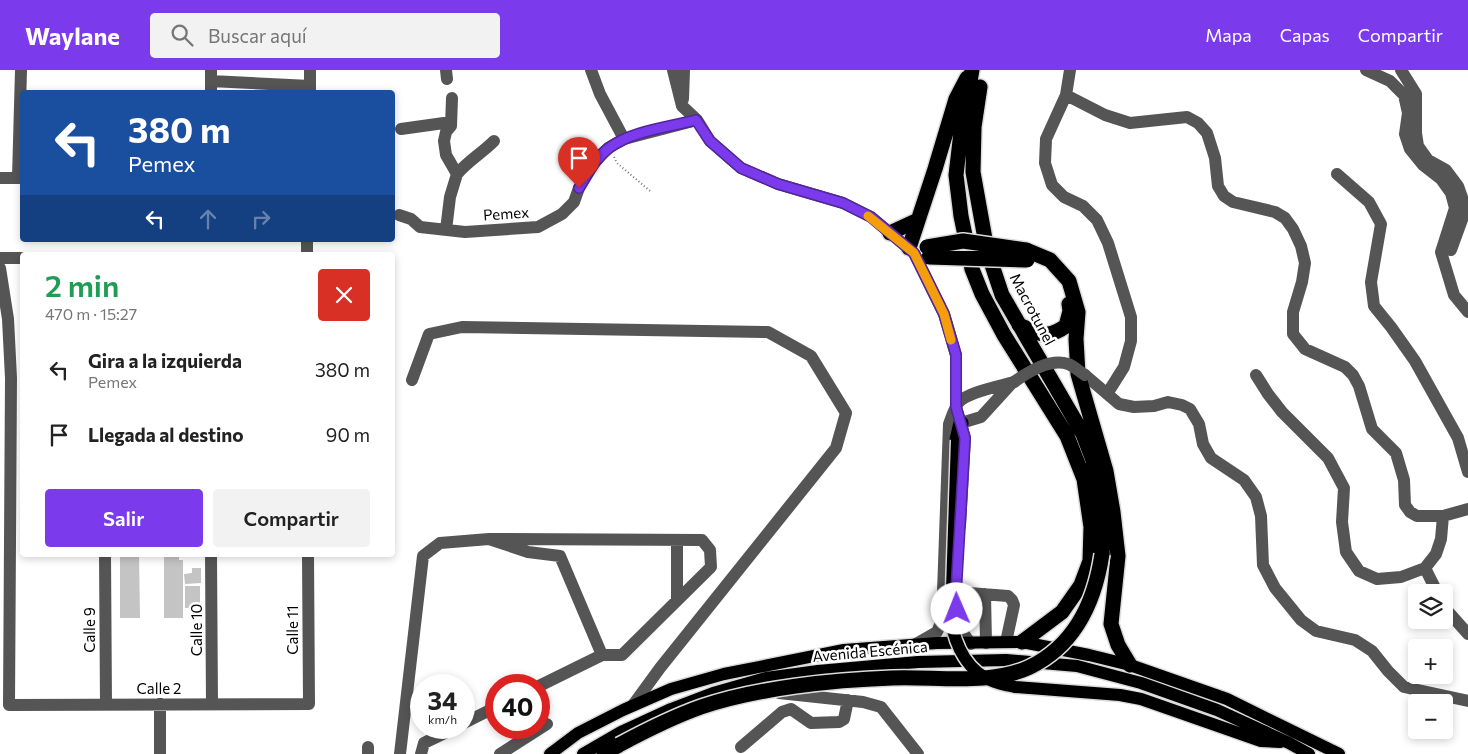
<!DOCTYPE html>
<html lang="es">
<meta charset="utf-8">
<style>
:root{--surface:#fff;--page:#f2f2f2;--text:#222;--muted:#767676;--accent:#7c3aed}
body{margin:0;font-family:Commissioner,sans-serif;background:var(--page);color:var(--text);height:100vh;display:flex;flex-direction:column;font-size:19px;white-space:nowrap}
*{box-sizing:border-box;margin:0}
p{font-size:16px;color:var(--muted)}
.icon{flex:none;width:28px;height:28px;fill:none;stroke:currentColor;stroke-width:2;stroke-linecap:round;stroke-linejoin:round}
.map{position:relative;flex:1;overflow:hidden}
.panel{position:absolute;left:20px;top:182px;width:375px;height:305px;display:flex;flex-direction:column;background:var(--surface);border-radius:5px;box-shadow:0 2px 8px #0003}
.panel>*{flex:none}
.hud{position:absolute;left:20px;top:20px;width:375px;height:152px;border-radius:5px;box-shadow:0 2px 8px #0003;background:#1a4fa0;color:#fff;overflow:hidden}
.tools{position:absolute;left:1408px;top:514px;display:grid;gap:10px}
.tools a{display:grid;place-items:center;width:45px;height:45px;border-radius:5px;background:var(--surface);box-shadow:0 2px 8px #0003;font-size:25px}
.speed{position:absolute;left:410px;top:604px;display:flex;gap:10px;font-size:25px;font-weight:700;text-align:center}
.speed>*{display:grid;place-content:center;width:65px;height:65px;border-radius:50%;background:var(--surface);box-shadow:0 2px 8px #0003;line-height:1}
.speed small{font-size:12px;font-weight:400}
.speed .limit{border:8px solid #d22;background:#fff;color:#111}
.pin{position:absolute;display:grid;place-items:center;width:42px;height:42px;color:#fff;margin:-51px -21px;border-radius:50% 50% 50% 0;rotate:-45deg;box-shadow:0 0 5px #0007}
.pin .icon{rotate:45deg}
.me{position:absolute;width:55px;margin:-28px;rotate:359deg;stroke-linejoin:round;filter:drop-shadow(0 0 4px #0008)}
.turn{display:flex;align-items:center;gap:18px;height:105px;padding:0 25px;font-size:22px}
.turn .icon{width:65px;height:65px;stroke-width:2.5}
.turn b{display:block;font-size:35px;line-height:42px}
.lanes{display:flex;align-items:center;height:48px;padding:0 25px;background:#0003;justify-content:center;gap:25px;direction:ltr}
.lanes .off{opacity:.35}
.round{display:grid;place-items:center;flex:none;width:52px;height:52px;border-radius:5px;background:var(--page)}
.summary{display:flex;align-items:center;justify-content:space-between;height:85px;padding:0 25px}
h1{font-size:30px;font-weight:600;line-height:38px;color:#1e9e55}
.action{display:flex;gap:10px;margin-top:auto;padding:10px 25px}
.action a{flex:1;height:58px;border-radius:5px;background:var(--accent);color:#fff;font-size:20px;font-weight:600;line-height:58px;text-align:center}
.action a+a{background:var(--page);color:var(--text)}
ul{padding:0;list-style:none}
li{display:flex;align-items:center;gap:15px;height:65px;padding:0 25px}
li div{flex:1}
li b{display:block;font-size:19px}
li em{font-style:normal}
header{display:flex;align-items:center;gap:30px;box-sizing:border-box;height:70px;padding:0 25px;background:var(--accent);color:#fff}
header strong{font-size:24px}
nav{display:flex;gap:28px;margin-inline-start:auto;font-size:18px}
.search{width:350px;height:45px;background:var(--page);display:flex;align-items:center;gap:12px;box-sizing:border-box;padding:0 18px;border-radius:5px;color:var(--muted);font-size:19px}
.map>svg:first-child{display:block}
</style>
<header>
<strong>Waylane</strong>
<div class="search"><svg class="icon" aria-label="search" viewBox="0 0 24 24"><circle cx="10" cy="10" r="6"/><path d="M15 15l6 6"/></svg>Buscar aquí</div>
<nav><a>Mapa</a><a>Capas</a><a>Compartir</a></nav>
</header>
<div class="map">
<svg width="1468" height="684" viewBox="0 0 1468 684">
<rect width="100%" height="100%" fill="#fff"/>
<path fill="#c4c4c4" d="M120,485H139L140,548H120Z
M164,485H179V490H183V548H164Z
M192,498H201V513L185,514L184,504L192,503Z
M185,516H200V538H185Z"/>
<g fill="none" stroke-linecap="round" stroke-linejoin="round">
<g stroke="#dbdbdb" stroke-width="15">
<path id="major" d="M1015,617L1120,625L1141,629L1261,671L1280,672
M550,684L578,663L623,640L671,619L724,604L844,580L937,573L1022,572L1089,585L1130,595L1227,629L1339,684
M583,684L621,662L671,639L713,623L766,608L818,601L918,592L1006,590L1077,596L1141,613L1217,640L1289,673L1309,684"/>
</g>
<g stroke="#dbdbdb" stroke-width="18">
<path id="highway" d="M972,0L961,62L956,105L961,146L972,199L982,224L1004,265L1067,366L1084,409L1091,457L1090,491L1081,515L1062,542L1022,572
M980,17L974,57L973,102L987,180L1002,225L1083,364L1093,390L1104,446L1102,484
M890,163L918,150
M909,178L935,99L956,29L967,8
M1026,180L1050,190L1069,211L1078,242L1076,269L1078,304L1106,401L1113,442L1118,486L1111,554L1118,575L1130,595
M1019,255C1040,264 1046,270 1066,256L1070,241L1069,234
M957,370L961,353
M604,684L619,675"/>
</g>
<path stroke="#777" stroke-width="2" stroke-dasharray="1 2.5" stroke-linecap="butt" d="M614,87L617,93L650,121"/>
<path stroke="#555" stroke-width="12" d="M446,0L447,9
M591,0L600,24L624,69
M673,0L682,36L697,50L710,71L741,98L778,114L843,133L871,147L914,183L944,244L956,285V337L965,368L960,456
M1070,0L1066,25L1046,69L1045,93L1052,115L1064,127L1083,136L1097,150L1108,173L1131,247V271L1124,297L1107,324
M1366,0L1390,11L1404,25L1408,43L1405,64L1410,79L1423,95L1441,109L1451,123L1455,138L1441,182L1454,225L1468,242
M1401,0L1416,24V63L1418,76L1428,90L1446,100L1458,116L1463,130V147L1451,180
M211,11L310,16
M211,22V0
M310,22V0
M1066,25L1105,45L1130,53L1187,47L1198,53L1207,63L1215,88L1218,116L1224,126L1233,132L1275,142L1285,148L1293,159L1301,176L1305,193L1302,212L1293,242V264L1305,279L1345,297L1353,305L1359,316L1372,359L1396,383L1404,410L1405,435L1410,442L1417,446H1443L1468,439
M683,29L684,0
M401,59L451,52
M457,104C468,91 482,83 494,71
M1337,104L1369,132L1381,154L1371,212L1374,236L1391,257L1415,291L1458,368L1468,402
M0,108H22
M18,108L21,0
M399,145L411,149L420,157L465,162L538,157L562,144L574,132L579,118L593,94L608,78L624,69L697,50
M446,160L450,127L457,104L446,85L444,71L446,62L451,56L452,28
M307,185V170
M0,188H22
M0,198L8,249L11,308L9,635L309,634L308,485
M1085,305L1119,334L1134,337L1154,336L1168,332L1182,335L1190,339L1199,354L1203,374L1211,388L1244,410L1256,427L1261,446L1263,495L1275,518L1301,550L1316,561L1355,570L1372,581L1388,601L1404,617L1468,631
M1256,305L1268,324L1282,342L1328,388L1344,418L1342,452L1346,482L1359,501L1377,509L1401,507L1425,498L1436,484L1441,469L1443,446
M412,310L429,264L462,257L768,262L811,286L846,343L836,378L660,598L633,635
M961,353L981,347L1012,313
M677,470V529
M105,485L106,634
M211,485L212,634
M1425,498L1437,522
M943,521L1008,526L1012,530L1014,535L1006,572
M985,524L986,573
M956,531L958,556L971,574
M1444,537L1468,564
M916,574L937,562L942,550L949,354C952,347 954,338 959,332C968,322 1000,316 1014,312
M539,616L602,585
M779,623L863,632L881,637L918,684
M160,634V684
M464,653L496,637
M368,677V684
M741,677L782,642L791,639L811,653L839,652L844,649L848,630
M400,684L423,486L440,473L489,469L528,482L560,486L602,585H622L711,497L710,480L702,470L489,469
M421,684L424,673L455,658
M500,684L547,654"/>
<use href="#major" stroke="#000" stroke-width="12"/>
<use href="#highway" stroke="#000" stroke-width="15"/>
<g stroke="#dbdbdb" stroke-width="15" stroke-linecap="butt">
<path id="major-bridge" d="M957,370L951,550C955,576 968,603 995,612C1001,615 1008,615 1015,617"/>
</g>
<g stroke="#dbdbdb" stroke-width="18" stroke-linecap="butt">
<path id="highway-bridge" d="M927,177L963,171L1026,180
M929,187L1027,190
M619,675C645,661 673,647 701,637C757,618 833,610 892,608C934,606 991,616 1030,597C1075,575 1095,531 1102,484"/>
</g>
<path stroke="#555" stroke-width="12" d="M1014,312C1028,302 1050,288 1068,294C1074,296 1080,302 1085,305"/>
<use href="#major-bridge" stroke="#000" stroke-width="12"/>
<use href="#highway-bridge" stroke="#000" stroke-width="15"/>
</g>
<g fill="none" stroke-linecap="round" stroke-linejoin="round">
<g stroke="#51269a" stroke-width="12">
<path id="route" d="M579,118C588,104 595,88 609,78C631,61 669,57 696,50L710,71L741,98L778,114L843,133L871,147L914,183L944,244L956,285V337L965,368L956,522L957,539"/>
</g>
<use href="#route" stroke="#7c3aed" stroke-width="9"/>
<path stroke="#f59e0b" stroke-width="9" d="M868,146L914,183L944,244L951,270"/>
</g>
<g text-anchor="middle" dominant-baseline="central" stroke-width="5" stroke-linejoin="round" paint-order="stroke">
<g font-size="15" fill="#000" stroke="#fff">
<text transform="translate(506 143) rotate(-4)">Pemex</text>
<text transform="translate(1033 239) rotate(62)">Macrotunel</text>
<text transform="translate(89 560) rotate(-90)">Calle 9</text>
<text transform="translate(196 560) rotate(-90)">Calle 10</text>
<text transform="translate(292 560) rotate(-90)">Calle 11</text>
<text transform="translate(870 581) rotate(-5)">Avenida Escénica</text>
<text x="159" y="618">Calle 2</text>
</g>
</g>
</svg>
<div class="tools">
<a><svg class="icon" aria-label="layers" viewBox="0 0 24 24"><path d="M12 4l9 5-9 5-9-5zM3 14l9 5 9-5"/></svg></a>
<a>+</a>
<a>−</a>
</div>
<div class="speed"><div>34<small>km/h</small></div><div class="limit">40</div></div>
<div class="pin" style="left:579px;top:118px;background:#d93025"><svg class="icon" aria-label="arrive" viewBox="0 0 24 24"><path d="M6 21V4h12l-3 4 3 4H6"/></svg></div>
<svg class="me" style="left:957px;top:539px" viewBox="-20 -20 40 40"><circle r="19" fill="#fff"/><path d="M0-13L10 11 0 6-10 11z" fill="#7c3aed"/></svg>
<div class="hud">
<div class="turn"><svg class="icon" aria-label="left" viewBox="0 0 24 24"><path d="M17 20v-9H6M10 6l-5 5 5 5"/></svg><div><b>380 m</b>Pemex</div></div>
<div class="lanes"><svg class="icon" aria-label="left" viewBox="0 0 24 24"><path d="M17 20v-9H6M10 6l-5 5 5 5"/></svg><svg class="icon off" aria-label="ahead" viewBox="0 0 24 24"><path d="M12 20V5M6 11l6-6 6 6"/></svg><svg class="icon off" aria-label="right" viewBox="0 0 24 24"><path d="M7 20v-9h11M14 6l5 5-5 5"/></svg></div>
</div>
<section class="panel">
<div class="summary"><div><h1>2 min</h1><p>470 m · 15:27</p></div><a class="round" style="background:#d93025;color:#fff"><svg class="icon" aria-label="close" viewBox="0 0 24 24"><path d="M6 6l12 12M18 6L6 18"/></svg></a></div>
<ul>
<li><svg class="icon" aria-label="left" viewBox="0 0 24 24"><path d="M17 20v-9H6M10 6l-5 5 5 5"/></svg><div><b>Gira a la izquierda</b><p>Pemex</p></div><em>380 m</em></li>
<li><svg class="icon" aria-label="arrive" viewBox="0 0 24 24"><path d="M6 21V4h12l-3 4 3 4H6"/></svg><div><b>Llegada al destino</b></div><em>90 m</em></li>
</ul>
<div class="action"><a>Salir</a><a>Compartir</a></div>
</section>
</div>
